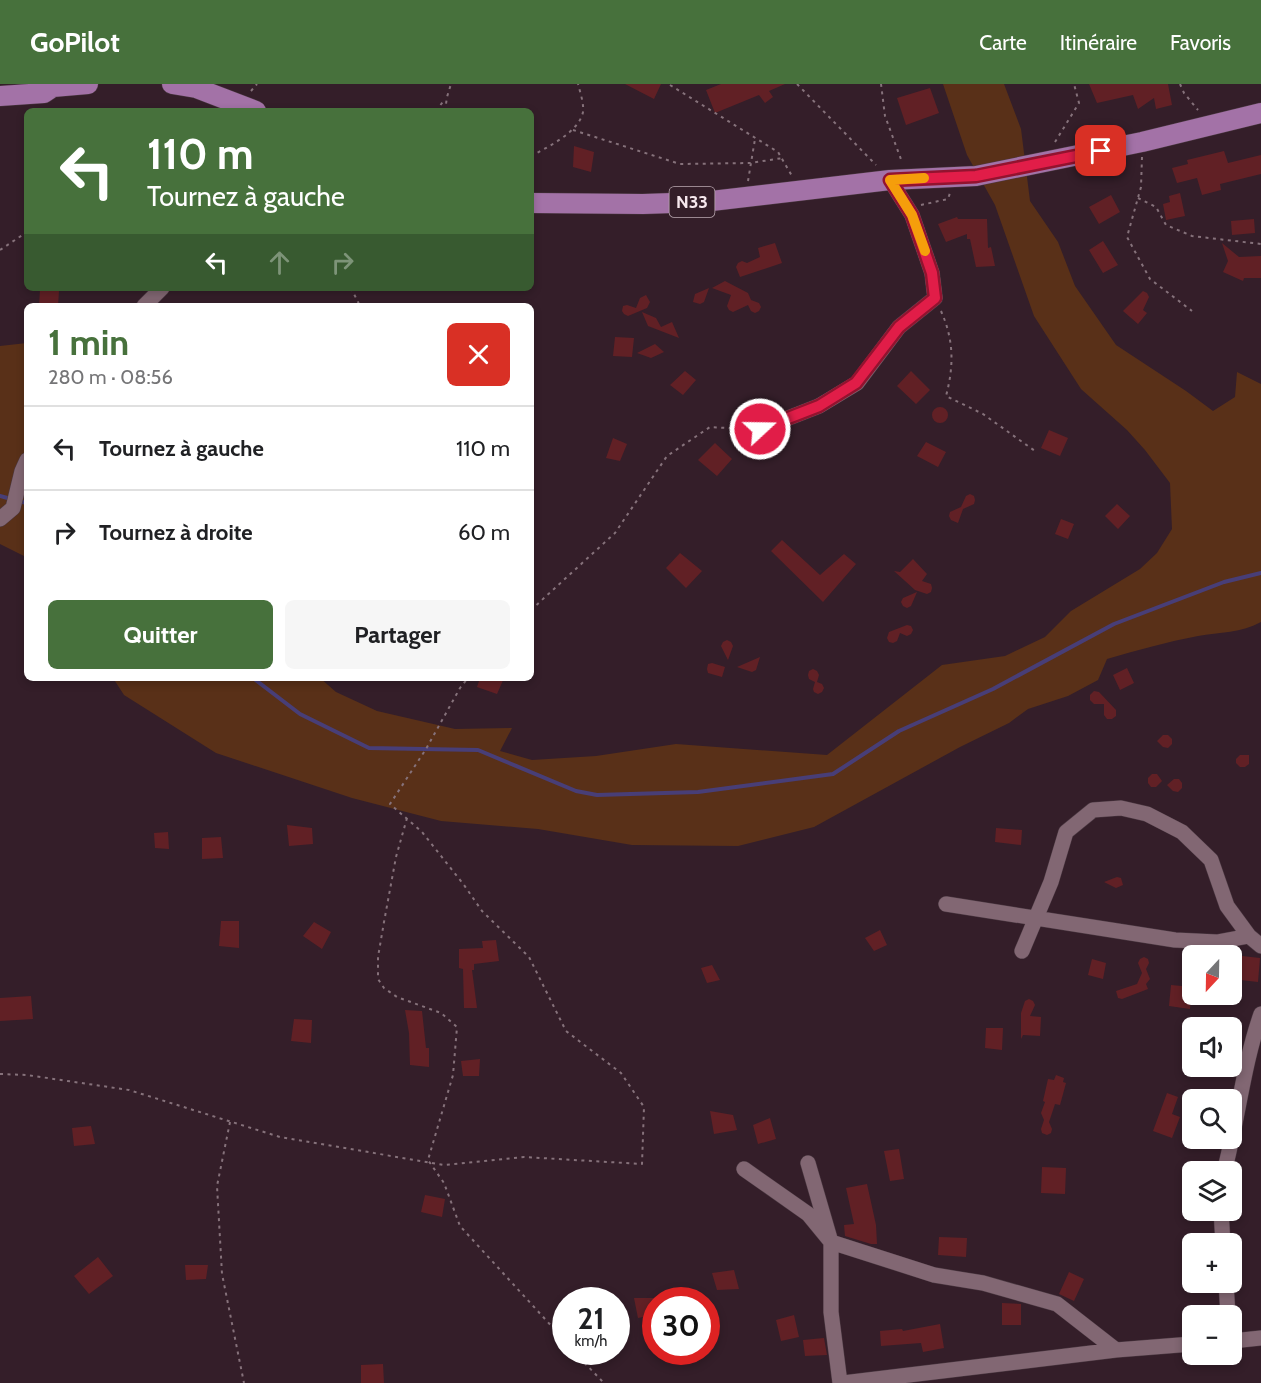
<!DOCTYPE html>
<html lang="fr">
<meta charset="utf-8">
<style>
:root{--surface:#fff;--page:#f6f6f6;--text:#202124;--muted:#757577;--line:#e0e0e0;--accent:#47713c}
body{margin:0;font-family:Cabin,sans-serif;background:var(--page);color:var(--text);height:100vh;display:flex;flex-direction:column;font-size:22px;white-space:nowrap}
*{box-sizing:border-box;margin:0}
p{font-size:20px;color:var(--muted)}
.icon{flex:none;width:33px;height:33px;fill:none;stroke:currentColor;stroke-width:2;stroke-linecap:round;stroke-linejoin:round}
.map{position:relative;flex:1;overflow:hidden}
.sheet{position:absolute;left:24px;top:219px;width:510px;height:378px;display:flex;flex-direction:column;background:var(--surface);border-radius:9px;box-shadow:0 3px 9px #0003}
.sheet>*{flex:none}
.hud{position:absolute;left:24px;top:24px;width:510px;height:183px;border-radius:9px;box-shadow:0 3px 9px #0003;background:#47713c;color:#fff;overflow:hidden}
.needle{width:39px;rotate:202deg}
.controls{position:absolute;left:1182px;top:861px;display:grid;gap:12px}
.controls a{display:grid;place-items:center;width:60px;height:60px;border-radius:9px;background:var(--surface);box-shadow:0 3px 9px #0003;font-size:30px}
.speed{position:absolute;left:552px;top:1203px;display:flex;gap:12px;font-size:30px;font-weight:700;text-align:center}
.speed>*{display:grid;place-content:center;width:78px;height:78px;border-radius:50%;background:var(--surface);box-shadow:0 3px 9px #0003;line-height:1}
.speed small{font-size:15px;font-weight:400}
.speed .limit{border:9px solid #d22;background:#fff;color:#111}
.pin{position:absolute;display:grid;place-items:center;width:51px;height:51px;color:#fff;margin:-26px;border-radius:12px;box-shadow:0 3px 9px #0006}
.me{position:absolute;width:66px;margin:-33px;rotate:69deg;stroke-linejoin:round;filter:drop-shadow(0 0 4px #0008)}
.turn{display:flex;align-items:center;gap:21px;height:126px;padding:0 24px;font-size:27px}
.turn .icon{width:78px;height:78px;stroke-width:2.5}
.turn b{display:block;font-size:42px;line-height:51px}
.lanes{display:flex;align-items:center;height:57px;padding:0 24px;background:#0003;justify-content:center;gap:30px;direction:ltr}
.lanes .off{opacity:.35}
.round{display:grid;place-items:center;flex:none;width:63px;height:63px;border-radius:9px;background:var(--page)}
.overview{display:flex;align-items:center;justify-content:space-between;height:102px;padding:0 24px}
h1{font-size:36px;font-weight:700;line-height:45px;color:var(--accent)}
.cta{display:flex;gap:12px;margin-top:auto;padding:12px 24px}
.cta a{flex:1;height:69px;border-radius:9px;background:var(--accent);color:#fff;font-size:24px;font-weight:700;line-height:69px;text-align:center}
.cta a+a{background:var(--page);color:var(--text)}
ul{padding:0;list-style:none}
li{display:flex;align-items:center;gap:18px;height:84px;padding:0 24px;border-top:2px solid var(--line)}
li div{flex:1}
li b{display:block;font-size:22px}
li em{font-style:normal}
header{display:flex;align-items:center;gap:36px;box-sizing:border-box;height:84px;padding:0 30px;background:var(--accent);color:#fff}
header strong{font-size:28px}
nav{display:flex;gap:33px;margin-inline-start:auto;font-size:21px}
.map>svg:first-child{display:block}
</style>
<header>
<strong>GoPilot</strong>
<nav><a>Carte</a><a>Itinéraire</a><a>Favoris</a></nav>
</header>
<div class="map">
<svg width="1261" height="1299" viewBox="0 0 1261 1299">
<rect width="100%" height="100%" fill="#341e29"/>
<path fill="#593018" d="M943,0H1004L1021,45L1030,117L1058,158L1075,202L1116,261L1186,307L1213,327L1235,313L1237,288L1261,300V538C1242,549 1219,548 1198,552C1167,558 1137,566 1107,575L1098,596L1068,612L1028,625L1009,639L960,663L814,743L738,762L632,761L538,745L441,737L352,714L216,669L124,611L113,594H320L336,608L377,627L455,645L512,644L500,667L532,676L596,672L676,660L827,671L942,581L1005,572L1045,553L1071,527L1140,485L1157,469L1172,445L1170,399L1145,366L1127,346L1081,305L1034,232L995,121L967,71Z
M27,259V475L24,472L0,460V262Z"/>
<g fill="none" stroke-linecap="round" stroke-linejoin="round">
<path stroke="#483e77" stroke-width="4" d="M0,412L11,415
M18,417L27,419
M253,594L300,630L369,664L478,666L576,707L597,711L698,708L833,690L899,647L993,605L1114,540L1224,498L1261,489"/>
</g>
<path fill="#612025" d="M625,0H661L654,15Z
M721,0H785L769,7L773,13L765,19L759,11L715,29L706,6Z
M1089,0H1168L1172,21L1156,25L1154,14L1138,25L1133,11L1097,19Z
M930,4L939,29L906,41L897,14Z
M574,62L594,68L591,88L573,83Z
M1224,67L1228,79L1261,71V90L1220,100L1221,106L1202,111L1197,94L1177,99L1172,84L1188,80L1187,76Z
M1180,109L1185,132L1166,136L1163,120L1170,118L1169,112Z
M1111,111L1120,128L1099,140L1089,123Z
M957,133L958,135H987L988,164L991,163L995,182L976,183L970,155H967V150L946,158L938,140Z
M1254,135L1255,149L1232,151L1231,137Z
M1103,157L1118,181L1103,189L1089,166Z
M775,159L782,179L740,193L736,183L738,179L742,177L747,179L760,173L758,164Z
M1222,159L1239,173L1261,172V194H1244L1243,197L1223,188L1228,177Z
M725,197L748,209L751,216L759,219L761,223L759,227L755,229L751,227L748,221L733,228L729,226L727,222L731,211L712,204Z
M709,204L704,218L700,220L693,218L695,210Z
M40,206L59,207L58,222H39Z
M1143,207L1147,209L1149,213L1143,226L1147,229L1138,240L1123,227Z
M646,211L650,218L647,224L628,232L624,230L622,227L623,222L627,221L636,224L640,214Z
M642,228L656,234L661,243L672,238L679,254L648,242Z
M615,253L634,254L632,273L613,272Z
M655,260L664,268L651,274L637,269Z
M685,287L696,296L683,311L670,301Z
M911,287L930,306L916,320L897,302Z
M932 331a8 8 0 1 1 16 0a8 8 0 1 1-16 0Z
M1049,346L1068,354L1060,372L1041,364Z
M613,354L627,360L620,377L606,374Z
M926,358L946,368L938,383L917,372Z
M715,359L732,375L717,392L698,376Z
M970,410L974,412L975,416L974,420L963,425L958,439L951,436L949,432L950,428L961,423L966,412Z
M1117,420L1130,432L1118,445L1105,432Z
M1061,435L1074,440L1068,455L1055,450Z
M782,456L820,491L844,470L856,480L823,518L771,467Z
M680,469L702,487L686,504L666,484Z
M913,475L927,490L922,497L931,500L932,504L931,508L927,510L915,506L894,487L900,488Z
M917,508L911,522L907,524L903,522L901,518L903,514Z
M907,541L911,542L913,546L911,550L907,552L900,549L897,557L893,559L889,558L887,554L889,548Z
M727,556L731,558L733,562L728,576L721,562L723,558Z
M760,573L756,586L752,588L737,583Z
M712,579L725,583L722,593L708,589L707,585L708,580Z
M1127,584L1134,599L1120,606L1113,591Z
M813,585L817,587L819,591L817,598L822,600L824,604L822,608L818,610L814,608L813,605L815,598L809,595L808,591L809,587Z
M480,594H504L497,610L477,603Z
M1094,607L1099,608L1116,626V632L1112,635H1107L1104,631V620H1094L1090,616V611Z
M1163,651H1168L1172,655V660L1168,664L1163,663L1157,657Z
M1240,671H1249V680L1245,683H1240L1236,679V675Z
M1152,690H1157L1162,697L1156,703H1151L1148,699V694Z
M1174,695H1179L1182,699V704L1178,708L1173,707L1167,701Z
M287,741L312,744L313,760L289,762Z
M996,744L1022,746L1021,761L995,758Z
M168,748L169,765L155,764L154,749Z
M221,753L223,774L202,775V754Z
M1117,793L1121,794L1123,801L1116,804L1104,798Z
M221,837H239V864L219,862Z
M314,838L331,848L322,865L303,852Z
M880,846L887,861L874,867L865,854Z
M496,856L499,877L474,880V886H472L477,924H464L463,885L459,884V865L483,864L482,857Z
M1233,871L1260,874L1258,898L1232,895Z
M1144,873L1148,875L1149,879L1146,885L1150,895L1146,900L1148,905L1122,915L1118,914L1116,907L1137,900L1142,889L1138,879L1140,875Z
M1092,875L1106,879L1103,895L1088,891Z
M712,881L720,896L707,899L701,884Z
M1171,901L1192,903L1190,925L1169,922Z
M31,912L33,935L0,937V914Z
M1029,915L1033,917L1035,921L1030,932L1041,933L1040,952L1023,951L1021,955V929L1025,917Z
M405,926L422,927L426,964H429V983L410,981L409,949Z
M294,935L312,936L311,959L291,957Z
M986,944H1003L1002,966L985,964Z
M480,975L479,992H463L461,977Z
M1056,991L1064,994L1063,998L1066,999L1060,1021L1055,1020L1049,1038L1052,1045L1051,1049L1047,1051L1042,1049L1041,1045L1044,1036L1041,1029L1045,1018L1043,1017L1048,995L1054,996Z
M1167,1009L1178,1013L1172,1030L1180,1033L1172,1054L1153,1047Z
M710,1027L733,1031L737,1046L714,1050Z
M770,1034L776,1055L758,1060L753,1041Z
M91,1042L95,1060L74,1062L72,1044Z
M899,1065L904,1095L890,1097L884,1067Z
M1042,1083L1066,1084L1065,1110L1041,1109Z
M867,1100L876,1141L877,1160H871L845,1152L844,1141L854,1140L846,1104Z
M425,1111L445,1115L442,1133L421,1128Z
M939,1153L967,1154L966,1173L938,1171Z
M98,1173L113,1192L89,1210L74,1192Z
M185,1181H208L206,1195L186,1196Z
M734,1186L739,1205L717,1206L712,1189Z
M1069,1188L1084,1195L1074,1217L1059,1210Z
M634,1214H653V1231L638,1234Z
M1002,1219L1021,1220V1241H1002Z
M794,1231L799,1253L781,1257L776,1236Z
M940,1240L944,1264L923,1268L921,1259L881,1262L880,1247L902,1245L903,1247Z
M824,1254L827,1271L805,1272L803,1256Z
M383,1280L384,1299H361V1281Z"/>
<g fill="none" stroke-linecap="round" stroke-linejoin="round">
<g stroke="#4b3942" stroke-width="16">
<path id="minor" d="M144,222L162,204
M760,345L819,322L857,299L899,243L935,214L932,189L912,131L890,96
M0,435L13,424L22,387L27,376
M946,820L1175,856L1217,858L1249,852
M1022,867L1051,798L1066,748L1093,726L1121,724L1147,730L1182,748L1211,776L1227,822L1249,852L1261,862
M808,1079L831,1158V1228L840,1299
M744,1085L808,1130L831,1158L934,1191L983,1199L1057,1220L1116,1266
M1224,1088C1238,1036 1243,981 1261,930
M1221,1126L1223,1160
M1226,1198L1228,1232
M1232,1257L1261,1254
M843,1299L1116,1266L1192,1260"/>
</g>
<g stroke="#4b3942" stroke-width="21">
<path id="major" d="M172,0L196,4L256,27
M0,12L44,9L53,3L88,0
M531,119L643,120L703,118L890,96L976,92L1142,58L1261,29"/>
</g>
<path stroke="#86727b" stroke-width="2" stroke-dasharray="3 4.5" stroke-linecap="butt" d="M797,0L876,81
M881,0L885,32L902,78
M1180,0L1184,9L1198,26
M670,1L778,68L792,92
M251,7L257,0
M436,27L445,15
M445,27L447,13L451,0
M573,46L680,80L750,79L783,74
M1055,58L1079,19L1074,0
M531,72C548,63 579,48 583,28C584,19 580,8 578,0
M1142,73L1141,103L1127,153L1150,195L1192,227
M748,97L755,55
M1138,114L1156,123L1166,141L1192,152L1261,160
M921,121L948,115L950,109
M0,166L27,148
M351,204L360,222
M941,227C954,256 954,282 946,312L983,330L1035,367
M531,526L615,449L667,372L710,343L745,345
M407,734L396,773L384,838L378,873V895L384,904L397,913L441,929L457,943L453,991L428,1076L444,1099L460,1142L566,1258
M0,990L27,991L129,1006L280,1053L444,1081L524,1073L642,1080L644,1023L621,989L566,947L529,873L482,827L464,801L422,748L390,720L426,665L460,604L468,594
M230,1038L217,1102L222,1190L244,1299
M574,1268L604,1299"/>
<use href="#minor" stroke="#826773" stroke-width="15"/>
<use href="#major" stroke="#a372a7" stroke-width="20"/>
</g>
<g fill="none" stroke-linecap="round" stroke-linejoin="round">
<g stroke="#92132f" stroke-width="15">
<path id="route" d="M760,345L819,322L856,299L899,243L935,214L932,189L912,131L890,96L976,92L1101,67"/>
</g>
<use href="#route" stroke="#e11d48" stroke-width="10"/>
<path stroke="#f59e0b" stroke-width="10" d="M924,94L890,96L912,131L925,167"/>
</g>
<g text-anchor="middle" dominant-baseline="central" stroke-width="5" stroke-linejoin="round" paint-order="stroke">
<rect fill="#341e29" stroke="#bcabb3" stroke-width="1.5" x="669.5" y="103" width="45" height="30" rx="4.5"/>
<g font-size="18" font-weight="bold" fill="#f7e8ee">
<text x="692" y="118">N33</text>
</g>
</g>
</svg>
<div class="controls">
<a><svg class="needle" viewBox="-14 -14 28 28"><path d="M0-13l5 13h-10z" fill="#e53935"/><path d="M0 13l5-13h-10z" fill="#757577"/></svg></a>
<a><svg class="icon" aria-label="sound" viewBox="0 0 24 24"><path d="M4 9h4l5-4v14l-5-4H4zM17 9q2 3 0 6"/></svg></a>
<a><svg class="icon" aria-label="search" viewBox="0 0 24 24"><circle cx="10" cy="10" r="6"/><path d="M15 15l6 6"/></svg></a>
<a><svg class="icon" aria-label="layers" viewBox="0 0 24 24"><path d="M12 4l9 5-9 5-9-5zM3 14l9 5 9-5"/></svg></a>
<a>+</a>
<a>−</a>
</div>
<div class="speed"><div>21<small>km/h</small></div><div class="limit">30</div></div>
<div class="pin" style="left:1101px;top:67px;background:#d93025"><svg class="icon" aria-label="arrive" viewBox="0 0 24 24"><path d="M6 21V4h12l-3 4 3 4H6"/></svg></div>
<svg class="me" style="left:760px;top:345px" viewBox="-20 -20 40 40"><circle r="17" fill="#e11d48" stroke="#fff" stroke-width="3"/><path d="M0-11L8 9 0 5-8 9z" fill="#fff"/></svg>
<div class="hud">
<div class="turn"><svg class="icon" aria-label="left" viewBox="0 0 24 24"><path d="M17 20v-9H6M10 6l-5 5 5 5"/></svg><div><b>110 m</b>Tournez à gauche</div></div>
<div class="lanes"><svg class="icon" aria-label="left" viewBox="0 0 24 24"><path d="M17 20v-9H6M10 6l-5 5 5 5"/></svg><svg class="icon off" aria-label="ahead" viewBox="0 0 24 24"><path d="M12 20V5M6 11l6-6 6 6"/></svg><svg class="icon off" aria-label="right" viewBox="0 0 24 24"><path d="M7 20v-9h11M14 6l5 5-5 5"/></svg></div>
</div>
<section class="sheet">
<div class="overview"><div><h1>1 min</h1><p>280 m · 08:56</p></div><a class="round" style="background:#d93025;color:#fff"><svg class="icon" aria-label="close" viewBox="0 0 24 24"><path d="M6 6l12 12M18 6L6 18"/></svg></a></div>
<ul>
<li><svg class="icon" aria-label="left" viewBox="0 0 24 24"><path d="M17 20v-9H6M10 6l-5 5 5 5"/></svg><div><b>Tournez à gauche</b></div><em>110 m</em></li>
<li><svg class="icon" aria-label="right" viewBox="0 0 24 24"><path d="M7 20v-9h11M14 6l5 5-5 5"/></svg><div><b>Tournez à droite</b></div><em>60 m</em></li>
</ul>
<div class="cta"><a>Quitter</a><a>Partager</a></div>
</section>
</div>
